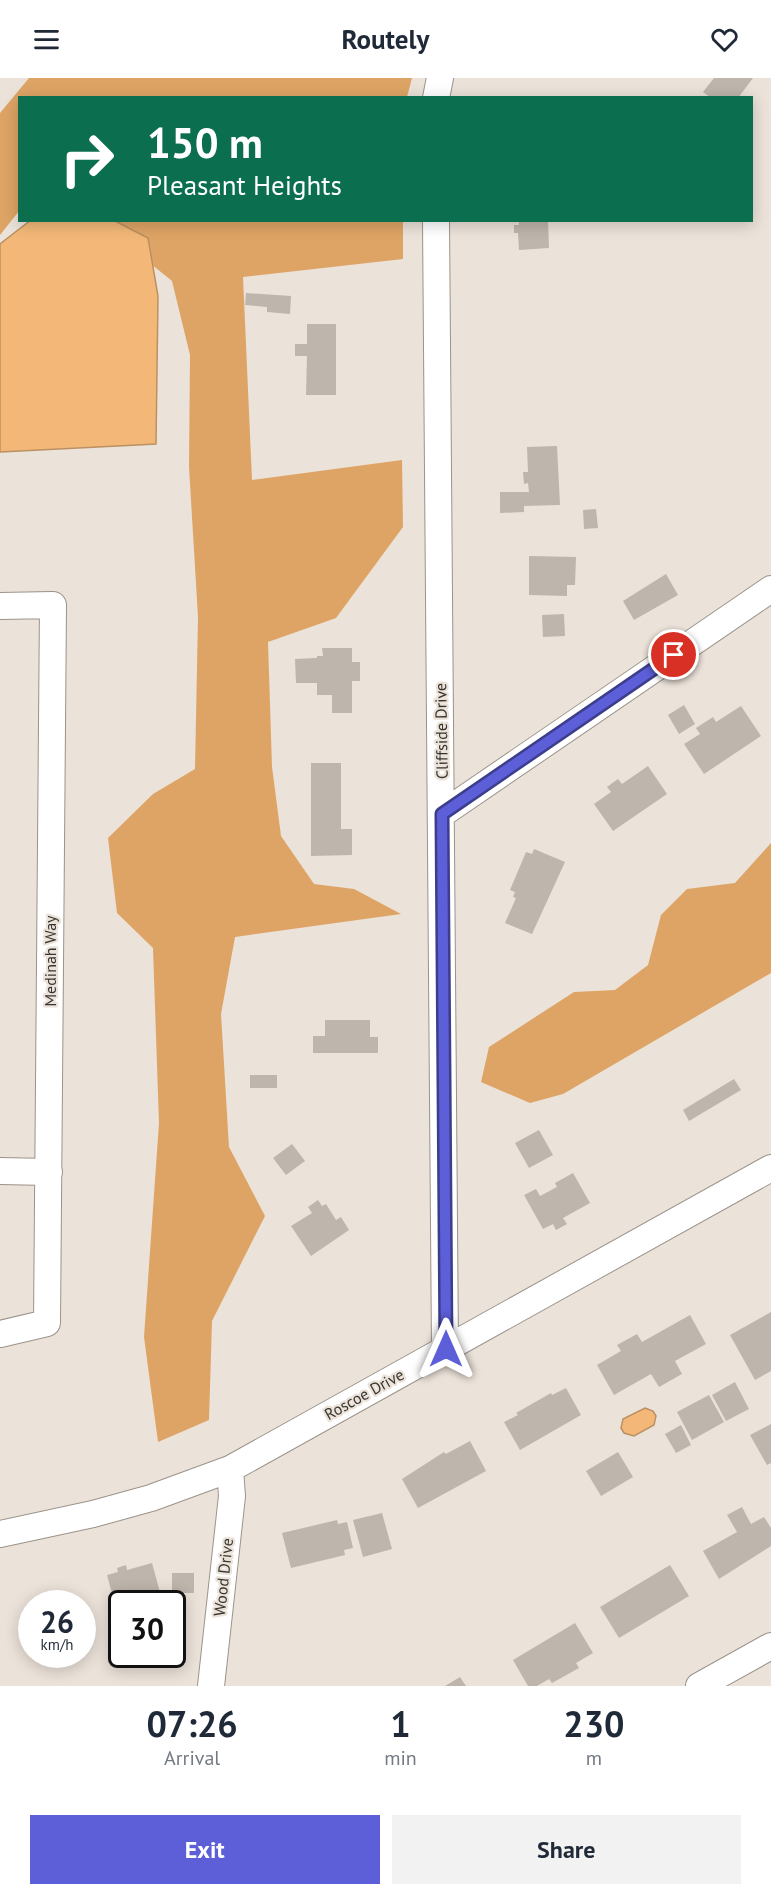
<!DOCTYPE html>
<style>
:root{--surface:#fff;--page:#f2f2f3;--text:#1f2937;--muted:#747a83;--accent:#5c5fd7}
body{margin:0;font-family:"PT Sans",sans-serif;background:var(--page);color:var(--text);height:100vh;display:flex;flex-direction:column;font-size:22px;white-space:nowrap}
*{box-sizing:border-box;margin:0}
p{font-size:20px;color:var(--muted)}
.icon{flex:none;width:33px;height:33px;fill:none;stroke:currentColor;stroke-width:2;stroke-linecap:round;stroke-linejoin:round}
.map{position:relative;height:1608px;overflow:hidden}
.details{display:flex;flex-direction:column;background:var(--surface);flex:1}
.details>*{flex:none}
.hud{position:absolute;left:18px;top:18px;width:735px;height:126px;border-radius:0px;box-shadow:0 3px 15px #0003;background:#0b6e4f;color:#fff;overflow:hidden}
.speed{position:absolute;left:18px;top:1512px;display:flex;gap:12px;font-size:30px;font-weight:700;text-align:center}
.speed>*{display:grid;place-content:center;width:78px;height:78px;border-radius:50%;background:var(--surface);box-shadow:0 3px 15px #0003;line-height:1}
.speed small{font-size:15px;font-weight:400}
.speed .limit{border:3px solid #111;border-radius:9px;background:#fff;color:#111}
.pin{position:absolute;display:grid;place-items:center;width:51px;height:51px;color:#fff;margin:-26px;border:3px solid #fff;border-radius:50%;box-shadow:0 2px 6px #0007}
.me{position:absolute;width:66px;margin:-33px;rotate:0deg;stroke-linejoin:round;filter:drop-shadow(0 0 4px #0008)}
.turn{display:flex;align-items:center;gap:21px;height:126px;padding:0 30px;font-size:27px}
.turn .icon{width:78px;height:78px;stroke-width:2.5}
.turn b{display:block;font-size:42px;line-height:51px}
.eta{display:flex;justify-content:space-evenly;align-items:center;height:102px;text-align:center}
.eta b{font-size:36px;font-weight:800;line-height:42px}
.cta{display:flex;gap:12px;margin-top:auto;padding:12px 30px}
.cta a{flex:1;height:69px;border-radius:0px;background:var(--accent);color:#fff;font-size:24px;font-weight:800;line-height:69px;text-align:center}
.cta a+a{background:var(--page);color:var(--text)}
header{display:flex;justify-content:space-between;align-items:center;height:78px;padding:0 30px;background:var(--surface);font-size:27px;font-weight:800}
.map>svg:first-child{display:block}
</style>
<header><svg class="icon" aria-label="menu" viewBox="0 0 24 24"><path d="M4 6h16M4 12h16M4 18h16"/></svg>Routely<svg class="icon" aria-label="heart" viewBox="0 0 24 24"><path d="M12 20l-8-8c-3-5 5-10 8-4 3-6 11-1 8 4z"/></svg></header>
<div class="map">
<svg width="771" height="1608" viewBox="0 0 771 1608">
<rect width="100%" height="100%" fill="#ebe2d9"/>
<path fill="#dea465" d="M29,0H412L407,19L20,20L19,133L0,157V35Z
M98,143H403V181L243,199L252,402L402,382L403,449L336,540L268,564L272,689L281,758L314,806L354,811L401,836L235,859L221,936L229,1069L265,1138L212,1243L209,1342L158,1364L144,1259L159,1045L153,870L117,835L108,760L153,716L195,691L198,539L189,389L190,277L172,203Z
M771,765V895L563,1016L530,1025L481,1004L489,969L574,914L615,912L648,887L661,837L687,811L735,805Z"/>
<path fill="#f3b878" stroke="#bb9062" stroke-width="1.5" d="M31,142L115,143L148,160L158,218L156,366L0,374V166Z
M645,1330L653,1333L656,1338L654,1347L634,1358L624,1355L621,1350L623,1341Z"/>
<path fill="#beb5ac" d="M714,0H753L738,20H711L703,14Z
M519,142H548L549,170L519,172L518,155H514V147H519Z
M246,215L291,218L290,236L267,234V229L245,227Z
M307,246H336V317H306L307,278H295V266H307Z
M557,368L560,427L524,428V434L500,435V414H529L528,405L524,406L523,394H528L527,369Z
M596,431L598,450L584,451L583,432Z
M529,478L576,479L575,507H567V518L529,517Z
M666,496L678,517L634,542L623,523Z
M564,536L565,558L543,559L542,537Z
M322,570H352V584H360V603H352V635H332V617H317V605H296L295,581L317,580V578H323Z
M684,627L695,646L679,656L668,637Z
M741,628L761,658L704,696L684,666L700,656L696,650L713,639L716,644Z
M311,685H341V751H352V777L311,778Z
M648,688L667,716L613,753L594,726L611,714L607,709L618,701L622,706Z
M534,771L565,784L532,856L505,845L516,820L513,819L515,814L510,812L526,774L532,776Z
M325,942H370V959H378V975H313V958H325Z
M250,997H277V1010H250Z
M734,1001L741,1012L689,1043L683,1032Z
M539,1052L553,1077L529,1090L515,1065Z
M292,1066L305,1083L286,1097L273,1080Z
M573,1095L590,1125L563,1140L567,1146L556,1152L553,1146L543,1151L524,1117L536,1111L540,1118L557,1109L555,1105Z
M318,1122L322,1128L326,1126L336,1142L341,1139L349,1152L311,1178L291,1148L312,1135L308,1129Z
M771,1234V1293L755,1302L730,1257Z
M690,1237L706,1266L675,1283L682,1296L659,1309L651,1296L614,1317L597,1287L621,1273L617,1267L637,1256L642,1264Z
M735,1304L749,1331L726,1343L712,1317Z
M566,1310L581,1337L520,1372L504,1344L518,1337L516,1335L551,1315L552,1317Z
M709,1317L724,1344L692,1362L677,1334Z
M771,1346V1385L767,1387L750,1357Z
M681,1347L691,1367L676,1375L665,1356Z
M470,1363L486,1393L418,1430L402,1401L444,1374L446,1376Z
M618,1374L633,1399L601,1418L586,1393Z
M742,1429L751,1446L764,1439L771,1450V1468L719,1501L703,1473L737,1454L727,1437Z
M382,1435L392,1471L363,1479L353,1442Z
M337,1442L338,1446L347,1444L353,1470L344,1472L345,1477L291,1490L282,1455Z
M152,1485L161,1518L158,1519L160,1526H145L144,1522L133,1526H122V1529L116,1530L107,1497L118,1494L117,1490L126,1487L127,1492Z
M670,1487L689,1518L619,1560L600,1529Z
M172,1495H194V1515H172Z
M575,1545L593,1575L576,1585L579,1590L552,1605L549,1601L537,1608H528L513,1582Z
M460,1599L466,1608H445Z"/>
<g fill="none" stroke-linecap="round" stroke-linejoin="round">
<g stroke="#9b938a" stroke-width="28">
<path id="minor" d="M436,20L440,0
M436,142L445,1271
M0,528L53,527L47,1245L0,1256
M442,736L771,511
M0,1093L49,1094
M0,1456L93,1436L151,1420L230,1391L771,1090
M211,1608L232,1418L230,1391
M699,1608L771,1568"/>
</g>
<use href="#minor" stroke="#fff" stroke-width="26"/>
</g>
<g fill="none" stroke-linecap="round" stroke-linejoin="round">
<g stroke="#3c3e8c" stroke-width="15">
<path id="route" d="M446,1271L442,736L674,577"/>
</g>
<use href="#route" stroke="#5c5fd7" stroke-width="10"/>
</g>
<g text-anchor="middle" dominant-baseline="central" stroke-width="4.5" stroke-linejoin="round" paint-order="stroke">
<g font-size="16" fill="#373430" stroke="#ebe2d9">
<text transform="translate(441 653) rotate(-91)">Cliffside Drive</text>
<text transform="translate(50 883) rotate(-90)">Medinah Way</text>
<text transform="translate(364 1316) rotate(-29)">Roscoe Drive</text>
<text transform="translate(223 1499) rotate(-84)">Wood Drive</text>
</g>
</g>
</svg>
<div class="speed"><div>26<small>km/h</small></div><div class="limit">30</div></div>
<div class="pin" style="left:674px;top:577px;background:#d93025"><svg class="icon" aria-label="arrive" viewBox="0 0 24 24"><path d="M6 21V4h12l-3 4 3 4H6"/></svg></div>
<svg class="me" style="left:446px;top:1271px" viewBox="-20 -20 40 40"><path d="M0-17L14 15 0 8-14 15z" fill="#5c5fd7" stroke="#fff" stroke-width="4"/></svg>
<div class="hud">
<div class="turn"><svg class="icon" aria-label="right" viewBox="0 0 24 24"><path d="M7 20v-9h11M14 6l5 5-5 5"/></svg><div><b>150 m</b>Pleasant Heights</div></div>
</div>
</div>
<section class="details">
<div class="eta">
<div><b>07:26</b><p>Arrival</p></div>
<div><b>1</b><p>min</p></div>
<div><b>230</b><p>m</p></div>
</div>
<div class="cta"><a>Exit</a><a>Share</a></div>
</section>
